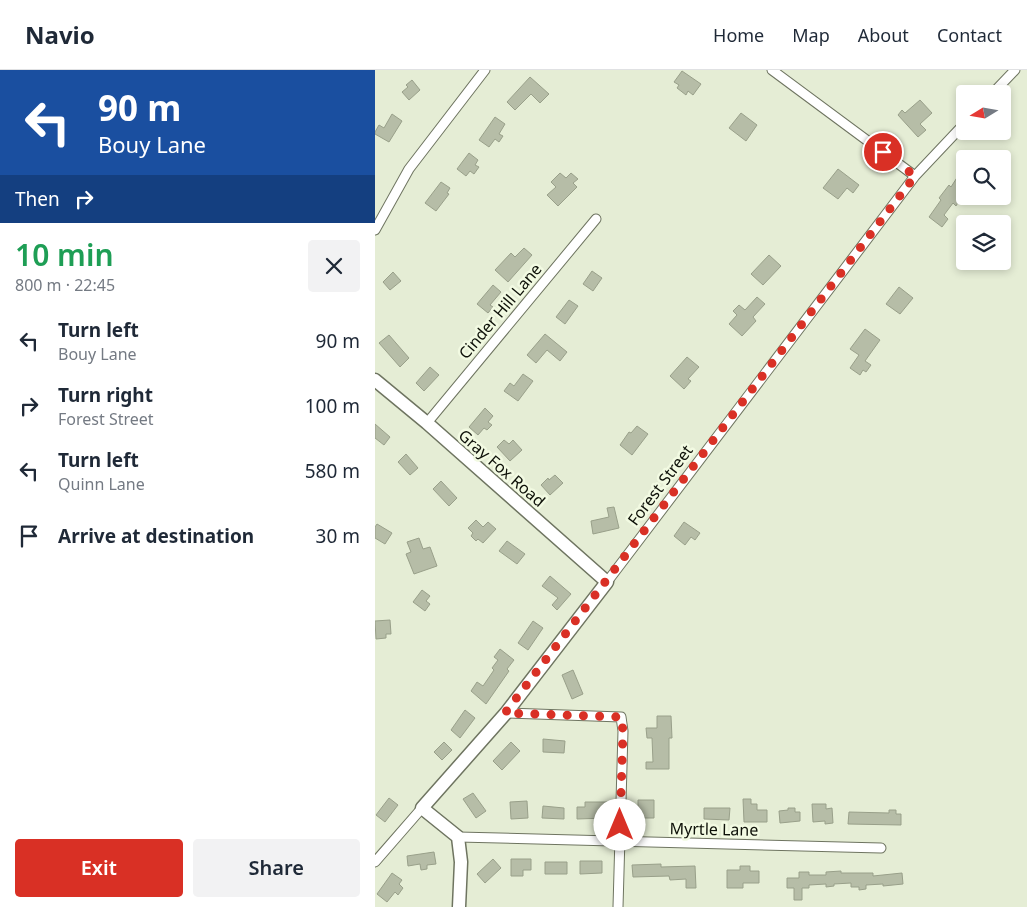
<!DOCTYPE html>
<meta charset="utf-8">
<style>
:root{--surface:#fff;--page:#f2f2f3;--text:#1f2937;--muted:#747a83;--line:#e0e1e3;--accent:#d93025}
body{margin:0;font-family:"Noto Sans",sans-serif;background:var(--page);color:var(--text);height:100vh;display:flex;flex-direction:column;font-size:19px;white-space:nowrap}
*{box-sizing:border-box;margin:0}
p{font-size:16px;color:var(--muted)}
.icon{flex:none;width:28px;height:28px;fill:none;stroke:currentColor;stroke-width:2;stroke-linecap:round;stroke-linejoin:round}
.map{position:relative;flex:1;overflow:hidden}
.details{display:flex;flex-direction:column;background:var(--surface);width:375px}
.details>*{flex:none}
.banner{background:#1a4fa0;color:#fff;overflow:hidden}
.needle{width:32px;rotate:259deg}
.tools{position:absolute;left:581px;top:15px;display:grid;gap:10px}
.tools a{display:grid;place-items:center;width:55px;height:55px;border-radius:5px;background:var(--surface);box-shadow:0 2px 8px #0003;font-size:25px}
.pin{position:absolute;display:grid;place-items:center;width:42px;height:42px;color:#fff;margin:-21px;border:2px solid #fff;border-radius:50%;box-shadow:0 1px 5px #0007}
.me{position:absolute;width:55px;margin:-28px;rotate:0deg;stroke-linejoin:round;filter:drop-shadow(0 0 4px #0008)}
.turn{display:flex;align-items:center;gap:18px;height:105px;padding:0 15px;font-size:22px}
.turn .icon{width:65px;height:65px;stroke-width:2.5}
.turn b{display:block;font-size:35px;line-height:42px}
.then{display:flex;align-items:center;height:48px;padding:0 15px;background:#0003;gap:10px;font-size:19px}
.round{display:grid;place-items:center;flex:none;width:52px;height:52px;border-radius:5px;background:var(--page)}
.headline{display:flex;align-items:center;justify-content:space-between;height:85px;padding:0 15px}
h1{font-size:30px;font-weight:600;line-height:38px;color:#1e9e55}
.cta{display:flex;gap:10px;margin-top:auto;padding:10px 15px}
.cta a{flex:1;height:58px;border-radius:5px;background:var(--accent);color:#fff;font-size:20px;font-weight:600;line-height:58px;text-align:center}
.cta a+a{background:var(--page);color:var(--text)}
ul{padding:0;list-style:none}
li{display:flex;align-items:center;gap:15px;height:65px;padding:0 15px}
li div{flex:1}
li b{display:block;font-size:19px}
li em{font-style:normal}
header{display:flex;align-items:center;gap:30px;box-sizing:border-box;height:70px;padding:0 25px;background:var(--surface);border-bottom:1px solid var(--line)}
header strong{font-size:24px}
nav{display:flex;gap:28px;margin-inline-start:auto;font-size:18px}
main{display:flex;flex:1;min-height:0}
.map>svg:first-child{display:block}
</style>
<header>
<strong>Navio</strong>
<nav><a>Home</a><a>Map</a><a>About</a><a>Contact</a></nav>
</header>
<main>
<section class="details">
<div class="banner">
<div class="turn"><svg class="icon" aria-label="left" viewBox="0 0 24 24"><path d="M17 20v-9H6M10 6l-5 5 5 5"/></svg><div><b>90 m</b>Bouy Lane</div></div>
<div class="then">Then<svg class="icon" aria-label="right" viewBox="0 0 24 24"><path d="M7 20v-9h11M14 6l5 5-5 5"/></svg></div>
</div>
<div class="headline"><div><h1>10 min</h1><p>800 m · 22:45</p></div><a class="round"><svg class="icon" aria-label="close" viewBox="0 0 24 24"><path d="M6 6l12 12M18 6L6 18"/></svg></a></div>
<ul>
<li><svg class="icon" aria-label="left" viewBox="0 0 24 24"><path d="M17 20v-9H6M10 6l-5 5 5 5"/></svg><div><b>Turn left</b><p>Bouy Lane</p></div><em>90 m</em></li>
<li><svg class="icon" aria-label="right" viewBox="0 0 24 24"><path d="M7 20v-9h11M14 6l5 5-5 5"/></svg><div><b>Turn right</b><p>Forest Street</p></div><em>100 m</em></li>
<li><svg class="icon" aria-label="left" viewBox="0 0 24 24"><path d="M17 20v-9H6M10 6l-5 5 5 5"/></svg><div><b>Turn left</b><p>Quinn Lane</p></div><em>580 m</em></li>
<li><svg class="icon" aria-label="arrive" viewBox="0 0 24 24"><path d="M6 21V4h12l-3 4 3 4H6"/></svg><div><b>Arrive at destination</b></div><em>30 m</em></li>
</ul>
<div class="cta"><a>Exit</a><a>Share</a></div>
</section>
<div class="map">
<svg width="652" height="837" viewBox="0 0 652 837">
<rect width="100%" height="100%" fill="#e5edd5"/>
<path fill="#b6bda7" stroke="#99a08a" d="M307,1L326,14L318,25L313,21L311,25L302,18L304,15L299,12Z
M155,7L174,24L165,33L156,24L140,40L132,32Z
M37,10L45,20L34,30L27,22L33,17L31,15Z
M545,30L557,43L545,54L551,60L543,67L523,45L527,40L530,43Z
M366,43L382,55L371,71L354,58Z
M17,44L27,51L14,72L0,64V62L4,55L9,58Z
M120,47L130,54L124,64L128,66L124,72L120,69L114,77L104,70Z
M94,83L103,90L100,95L104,97L99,104L95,101L91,106L82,99Z
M463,99L484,115L478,123L472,118L463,129L448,118Z
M185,103L191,108L196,103L203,109L198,113L202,117L183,136L172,125L181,117L176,112Z
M583,106L590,111V117L582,127L585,129L581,136L578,133L569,145L573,149L567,157L554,147L566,130L564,128L574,115L576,117Z
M66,112L75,118L72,123L74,124L61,141L50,133Z
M149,178L157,185L133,212L120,200L136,183L140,187Z
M394,185L406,196L388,215L376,204Z
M217,201L227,208L218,221L208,214Z
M18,202L26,211L15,220L8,212Z
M118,215L126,222L115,235L118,237L113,243L102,234Z
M524,217L538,228L525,244L511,234Z
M382,227L390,234L378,247L381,251L367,266L354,254L362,245L358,241L364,235L370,240Z
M194,230L203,236L190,254L181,247Z
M490,259L505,270L490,291L496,295L491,302L488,300L485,305L475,298L484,285L475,279Z
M170,264L192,282L185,291L172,280L161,293L152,285Z
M14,265L34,288L25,297L4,273Z
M312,287L324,297L313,309L316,311L309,319L295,306Z
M55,297L64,305L49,321L41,313Z
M148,304L158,311L143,331L129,321L135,313L139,316Z
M110,338L118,346L113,352L117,355L112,360L109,358L103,365L94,357Z
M0,354L15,367L9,375L0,368Z
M262,356L273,364L257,385L245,375L254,362L256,363Z
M129,370L134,374L138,370L147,380L135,391L122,377Z
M31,384L43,398L35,405L23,392Z
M180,405L188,413L175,425L166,415L173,408L174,410Z
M66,411L82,428L74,436L58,419Z
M239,437L244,458L218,464L216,451L234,447L232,438Z
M101,450L108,457L113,452L121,459L108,473L103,469L101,471L96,466L98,463L93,458Z
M309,452L325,463L320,470L316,467L310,475L299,466Z
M2,454L17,463L10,474L0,468V457Z
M44,468L48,479L55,477L62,496L39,504L31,484L36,482L32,472Z
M132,471L150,484L142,494L124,481Z
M175,506L196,524L182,540L177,535L183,528L167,516Z
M47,520L55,526L51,531L55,534L50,541L38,532Z
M15,550L16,564H11V568L1,569L0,551Z
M158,551L168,558L153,580L143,573Z
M125,579L139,590L132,599L134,601L111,634L96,621L102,612L108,616L119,600L117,598L123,590L119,587Z
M198,600L208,624L197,629L187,605Z
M90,640L100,648L85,668L76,660Z
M282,646H296L297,668H294V699H271V692H278L277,668H272L271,658H282Z
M168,669L190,671L189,683L168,682Z
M69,672L77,680L67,690L59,682Z
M136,672L145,681L127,700L118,691Z
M98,723L111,741L101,748L88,729Z
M14,728L23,735L10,752L1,745Z
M368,729H376V734H382V740H392V752H369Z
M263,730H279V748H263Z
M152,731L153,748L136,749L135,732Z
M210,732H232V748L202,749V737H210Z
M437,734H451V739L457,738L458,753L450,754V751L438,752Z
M168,736L189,738V749L167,748Z
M329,738H355L354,750L329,749Z
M413,738H420V742H425V751L405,753L404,741L413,740Z
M514,740H521V744H526V755L473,754L474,742L514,743Z
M59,782L61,794L52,795V799L46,800L45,794L33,796L32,786Z
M118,789L126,798L110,813L102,804Z
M136,789H156V800H148V806H136Z
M205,791H227V803L205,804Z
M170,792H192V804H170Z
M286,794V797L320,796L321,818H311V809L295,810L294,806L258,807L257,795Z
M365,796H375V801H384V813H368V818H352V800H365Z
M466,801V803H498V806L527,803L528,814L508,816V814L491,815V819L484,820V817H476V813L459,814V816L451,817V814L434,815V818H427V830H419V818H412V808H424V802H434V805H451V802Z
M17,803L27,810L24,814L28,818L23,825L20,822L12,832L2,824Z"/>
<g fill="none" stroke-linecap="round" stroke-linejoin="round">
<g stroke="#6e7460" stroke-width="11">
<path id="street" d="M397,0L540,106
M617,24L640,0
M0,160L34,99L110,0
M52,353L221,149
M232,512L540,106L590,53
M131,643L246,647L248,661L243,837
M83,767L506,778
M0,792L47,738"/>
</g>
<g stroke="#6e7460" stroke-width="15">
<path id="secondary" d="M0,310L52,353L232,512L131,643L47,738L83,767L86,792L84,837"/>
</g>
<use href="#street" stroke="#fff" stroke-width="9"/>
<use href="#secondary" stroke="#fff" stroke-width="12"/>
</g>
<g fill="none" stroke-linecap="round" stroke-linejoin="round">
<path stroke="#d93025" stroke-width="9" stroke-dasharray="0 16.2" d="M245,755L248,661L246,647L130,643L540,106L508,82"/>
</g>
<g text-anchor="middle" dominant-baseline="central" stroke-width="5" stroke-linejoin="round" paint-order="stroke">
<g font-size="16" fill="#0d1008" stroke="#f2fae2">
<text transform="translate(125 241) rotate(-50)">Cinder Hill Lane</text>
<text transform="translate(127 398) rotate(41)">Gray Fox Road</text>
<text transform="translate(285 415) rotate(-53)">Forest Street</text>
<text transform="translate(339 759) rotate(1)">Myrtle Lane</text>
</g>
</g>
</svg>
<div class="tools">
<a><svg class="needle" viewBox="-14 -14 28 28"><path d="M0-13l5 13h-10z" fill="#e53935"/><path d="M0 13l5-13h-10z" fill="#747a83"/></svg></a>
<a><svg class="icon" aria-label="search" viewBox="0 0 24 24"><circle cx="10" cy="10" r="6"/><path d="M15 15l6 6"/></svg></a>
<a><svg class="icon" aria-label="layers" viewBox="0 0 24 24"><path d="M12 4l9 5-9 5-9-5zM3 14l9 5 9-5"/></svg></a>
</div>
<div class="pin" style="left:508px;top:82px;background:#d93025"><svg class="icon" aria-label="arrive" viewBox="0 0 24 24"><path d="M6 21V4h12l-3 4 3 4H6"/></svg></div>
<svg class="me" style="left:245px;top:755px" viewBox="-20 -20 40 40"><circle r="19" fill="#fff"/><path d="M0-13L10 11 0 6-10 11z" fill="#d93025"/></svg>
</div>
</main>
